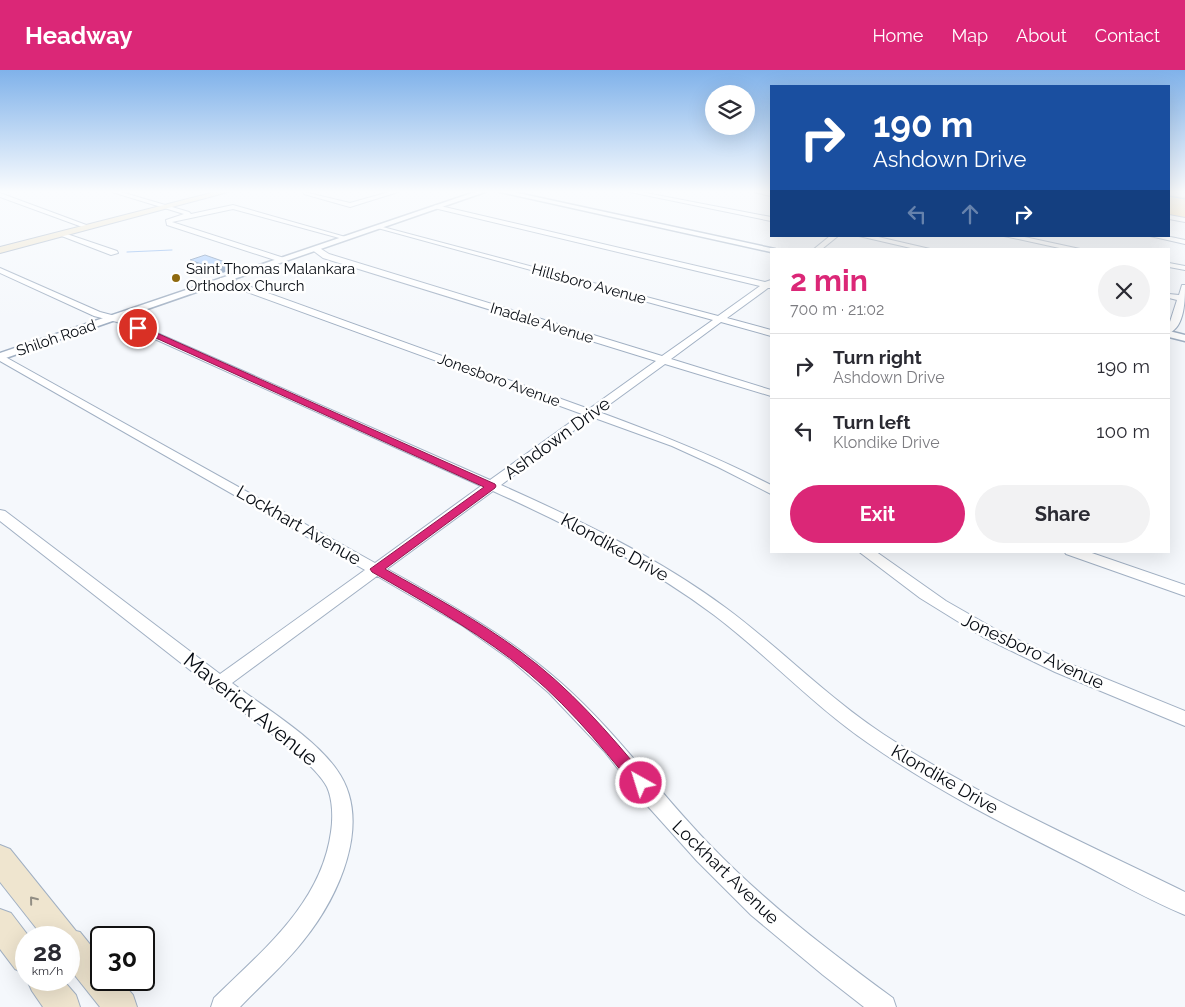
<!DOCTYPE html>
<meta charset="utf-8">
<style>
:root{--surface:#fff;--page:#f2f2f3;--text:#2b2b33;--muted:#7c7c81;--line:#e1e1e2;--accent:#db2777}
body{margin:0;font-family:Raleway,sans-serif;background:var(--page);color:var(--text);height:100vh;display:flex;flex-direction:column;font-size:19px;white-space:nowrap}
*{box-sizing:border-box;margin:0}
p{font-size:16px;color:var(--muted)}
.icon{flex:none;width:28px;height:28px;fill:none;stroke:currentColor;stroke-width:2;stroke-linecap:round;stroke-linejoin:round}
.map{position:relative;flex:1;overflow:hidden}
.drawer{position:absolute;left:770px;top:178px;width:400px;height:305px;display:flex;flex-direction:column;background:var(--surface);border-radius:0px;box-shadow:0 5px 20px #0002}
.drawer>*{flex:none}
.top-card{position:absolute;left:770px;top:15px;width:400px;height:152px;border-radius:0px;box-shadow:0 5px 20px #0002;background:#1a4fa0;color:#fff;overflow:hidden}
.controls{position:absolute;left:705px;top:15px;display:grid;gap:10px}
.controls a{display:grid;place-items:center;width:50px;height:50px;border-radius:50%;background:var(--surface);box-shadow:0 5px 20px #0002;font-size:25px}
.speed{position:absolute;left:15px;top:856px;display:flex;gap:10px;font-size:25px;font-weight:700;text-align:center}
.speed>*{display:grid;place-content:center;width:65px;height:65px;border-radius:50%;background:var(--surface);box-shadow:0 5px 20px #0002;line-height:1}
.speed small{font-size:12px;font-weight:400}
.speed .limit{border:2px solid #111;border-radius:8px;background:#fff;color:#111}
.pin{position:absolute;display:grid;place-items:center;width:42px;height:42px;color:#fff;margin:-21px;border:2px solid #fff;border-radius:50%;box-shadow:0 1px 5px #0007}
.me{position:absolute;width:55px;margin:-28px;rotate:321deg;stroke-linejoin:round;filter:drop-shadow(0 0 4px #0008)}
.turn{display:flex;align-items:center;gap:18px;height:105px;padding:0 20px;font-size:22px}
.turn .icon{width:65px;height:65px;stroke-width:2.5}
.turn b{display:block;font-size:35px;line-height:42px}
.lanes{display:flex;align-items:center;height:48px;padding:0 20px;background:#0003;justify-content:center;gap:25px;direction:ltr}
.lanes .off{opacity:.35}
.round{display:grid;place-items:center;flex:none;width:52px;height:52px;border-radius:26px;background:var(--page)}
.overview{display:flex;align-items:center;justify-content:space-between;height:85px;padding:0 20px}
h1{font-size:30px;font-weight:700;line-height:38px;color:var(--accent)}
.button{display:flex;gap:10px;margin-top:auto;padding:10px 20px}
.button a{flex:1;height:58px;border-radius:30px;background:var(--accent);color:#fff;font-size:20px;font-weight:700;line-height:58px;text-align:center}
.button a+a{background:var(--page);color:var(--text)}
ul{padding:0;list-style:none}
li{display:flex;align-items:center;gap:15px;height:65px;padding:0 20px;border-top:1px solid var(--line)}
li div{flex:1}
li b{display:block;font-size:19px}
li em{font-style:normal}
header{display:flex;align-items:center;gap:30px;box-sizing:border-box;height:70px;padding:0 25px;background:var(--accent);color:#fff}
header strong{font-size:24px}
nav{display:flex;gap:28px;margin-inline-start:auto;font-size:18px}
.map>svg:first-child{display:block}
</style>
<header>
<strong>Headway</strong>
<nav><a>Home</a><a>Map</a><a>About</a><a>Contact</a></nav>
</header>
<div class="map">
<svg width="1185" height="937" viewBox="0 0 1185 937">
<rect width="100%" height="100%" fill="#f5f8fc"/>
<path fill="#f7daa3" d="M1169,125L1185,127V148L1169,146Z"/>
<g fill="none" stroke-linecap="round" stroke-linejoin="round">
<path stroke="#84b0ec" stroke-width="1" d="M1169,126L1185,129
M127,182L172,180"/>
<g stroke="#a1b0c3" stroke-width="2">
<path id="minor" d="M112,122H121L189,142L191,144L233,135L349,168L343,169L233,139L172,152L284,188L285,190L281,192L167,155L166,150L184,144Z
M304,122L350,133L389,122H398L350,137L304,124Z
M630,122H641L771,147V151Z
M754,122H771V126Z
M0,123L89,156L90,157L85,158L0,127Z
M436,135L765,212L771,210V218H768L727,248L771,260V266L721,252L671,289L771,320V326L665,294L599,342C659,364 715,386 771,415V424L718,397L672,376L592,347L501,415C579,450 657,487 726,538C780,578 827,627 883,664C978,726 1083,772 1185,822V845C1149,830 1114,810 1079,792C1007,756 934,719 868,673C813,635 767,585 714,545C646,494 570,456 493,421L387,499C448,533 508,566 560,612C616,661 659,723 711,776C766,833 829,881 893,928L896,937H864L823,905L751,845L697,791L644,732L604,681L549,623L511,590L463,556L377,506L232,613C265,638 314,667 337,700C374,752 338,828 303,871C284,895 261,915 240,937H211L214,928C263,880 321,834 331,762C333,749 333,730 327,717C320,704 307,693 296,683L0,451V440L5,441L220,604L365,500L0,291V284L375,493L481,416L117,252L94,246L0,203V198L100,242L123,248L490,410L582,344L220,212V208H226L589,339L656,291L323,188L311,179L318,177L329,184L662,286L713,250L374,157L379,156L718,246L760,216L434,138V136Z
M1169,145L1185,148V152L1169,149Z
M61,162L117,181L118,183L111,185L59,165L58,164Z
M830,166H838L822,179H814Z
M859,166H874L930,179H915Z
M1004,166H1020L1080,179H1064Z
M1150,166H1166L1185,170V174Z
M1169,193L1185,196V200L1169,197Z
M1182,215H1185C1185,229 1185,257 1169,263V255L1177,230L1169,228V224L1179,225Z
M858,481H875L946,531L995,559L1067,593L1185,641V656L1055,602L983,567L920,528Z
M1064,481H1086L1185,515V526L1066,484Z"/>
</g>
<g stroke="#a1b0c3" stroke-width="3">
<path id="tertiary" d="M475,122H485L0,290V283Z
M500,122H513L775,179H771V182Z
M1169,261L1185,265V271L1169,267Z"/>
</g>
<g stroke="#a1b0c3" stroke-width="2">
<path id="secondary" d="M215,122H228L0,183V177Z
M0,775L10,779L76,861L80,862L101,888V910H120L133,925L137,937H100L69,898V868H44L0,812Z
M0,839L11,843L30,868H26V904L15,899L0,879Z
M27,910H63L76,925L80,937H43L32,921Z"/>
</g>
<use href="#minor" fill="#fff" fill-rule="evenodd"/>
<use href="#tertiary" fill="#fff" fill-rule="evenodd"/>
<use href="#secondary" fill="#efe5cf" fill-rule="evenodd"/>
</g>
<path fill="#90b0da" d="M190,190L228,201L213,206L193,199Z"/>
<path fill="#7690b2" d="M225,192L228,201L213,206L210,197Z"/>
<path fill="#a8cdfe" stroke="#7690b2" d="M205,185L225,192L210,197L190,190Z"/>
<defs><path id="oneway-chevron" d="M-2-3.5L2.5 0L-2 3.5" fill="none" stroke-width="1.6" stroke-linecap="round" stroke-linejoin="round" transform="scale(1.25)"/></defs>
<use stroke="#928e84" href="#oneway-chevron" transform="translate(33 830) rotate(-129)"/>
<linearGradient id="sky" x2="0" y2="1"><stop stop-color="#80b2ea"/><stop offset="0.48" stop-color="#fafcfe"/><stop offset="1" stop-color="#fafcfe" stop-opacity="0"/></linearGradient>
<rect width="1185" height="253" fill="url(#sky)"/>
<path fill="#db2777" stroke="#8e194d" d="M136,256H141L495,414L496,416L495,418L385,499C431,525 478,550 521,582C569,617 609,663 646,708L649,713L646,718L641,720L635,718C598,672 559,625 511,589C467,556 419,529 372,502L370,499L484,417L136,259Z"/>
<circle fill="#8f6a0f" stroke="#fff" stroke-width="2" cx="176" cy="208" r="5"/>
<g text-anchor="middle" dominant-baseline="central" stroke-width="5" stroke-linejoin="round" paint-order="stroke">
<g font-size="15" fill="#070c13" stroke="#fff" text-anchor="start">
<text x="186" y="199">Saint Thomas Malankara<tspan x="186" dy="17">Orthodox Church</tspan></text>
</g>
<g font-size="15" fill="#070c13" stroke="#fff">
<text transform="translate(589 214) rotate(15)">Hillsboro Avenue</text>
<text transform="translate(542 253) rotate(17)">Inadale Avenue</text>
<text transform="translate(56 268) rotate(-19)">Shiloh Road</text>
<text transform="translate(499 310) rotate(20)">Jonesboro Avenue</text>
</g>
<g font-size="18" fill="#070c13" stroke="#fff">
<text transform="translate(557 368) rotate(-36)">Ashdown Drive</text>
<text transform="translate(299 455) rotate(30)">Lockhart Avenue</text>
<text transform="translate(615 477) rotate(29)">Klondike Drive</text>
<text transform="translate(1033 581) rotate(25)">Jonesboro Avenue</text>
<text transform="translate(945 709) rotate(30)">Klondike Drive</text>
<text transform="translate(726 802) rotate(44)">Lockhart Avenue</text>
</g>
<g font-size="21" fill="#070c13" stroke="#fff">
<text transform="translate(251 639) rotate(39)">Maverick Avenue</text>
</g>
</g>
</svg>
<div class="controls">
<a><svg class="icon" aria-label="layers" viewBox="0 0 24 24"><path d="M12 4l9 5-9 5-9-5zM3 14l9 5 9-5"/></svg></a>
</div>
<div class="speed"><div>28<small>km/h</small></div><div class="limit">30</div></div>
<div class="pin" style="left:138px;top:258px;background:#d93025"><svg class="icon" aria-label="arrive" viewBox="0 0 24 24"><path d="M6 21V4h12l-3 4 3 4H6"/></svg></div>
<svg class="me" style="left:641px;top:713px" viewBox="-20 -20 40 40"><circle r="17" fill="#db2777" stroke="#fff" stroke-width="3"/><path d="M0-11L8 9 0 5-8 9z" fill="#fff"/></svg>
<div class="top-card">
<div class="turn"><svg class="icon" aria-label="right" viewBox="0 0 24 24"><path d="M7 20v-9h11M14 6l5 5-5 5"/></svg><div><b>190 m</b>Ashdown Drive</div></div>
<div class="lanes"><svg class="icon off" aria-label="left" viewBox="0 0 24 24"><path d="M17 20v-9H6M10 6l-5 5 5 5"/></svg><svg class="icon off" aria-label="ahead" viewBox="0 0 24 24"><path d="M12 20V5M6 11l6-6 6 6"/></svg><svg class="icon" aria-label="right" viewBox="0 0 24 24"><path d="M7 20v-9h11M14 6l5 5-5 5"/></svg></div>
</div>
<section class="drawer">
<div class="overview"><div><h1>2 min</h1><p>700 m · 21:02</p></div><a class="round"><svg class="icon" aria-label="close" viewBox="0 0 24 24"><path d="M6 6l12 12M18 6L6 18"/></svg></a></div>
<ul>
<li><svg class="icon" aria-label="right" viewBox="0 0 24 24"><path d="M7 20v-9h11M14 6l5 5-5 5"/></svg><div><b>Turn right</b><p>Ashdown Drive</p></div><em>190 m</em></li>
<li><svg class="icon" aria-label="left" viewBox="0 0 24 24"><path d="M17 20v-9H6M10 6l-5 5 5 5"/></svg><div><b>Turn left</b><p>Klondike Drive</p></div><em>100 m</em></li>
</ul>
<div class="button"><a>Exit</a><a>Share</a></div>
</section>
</div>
